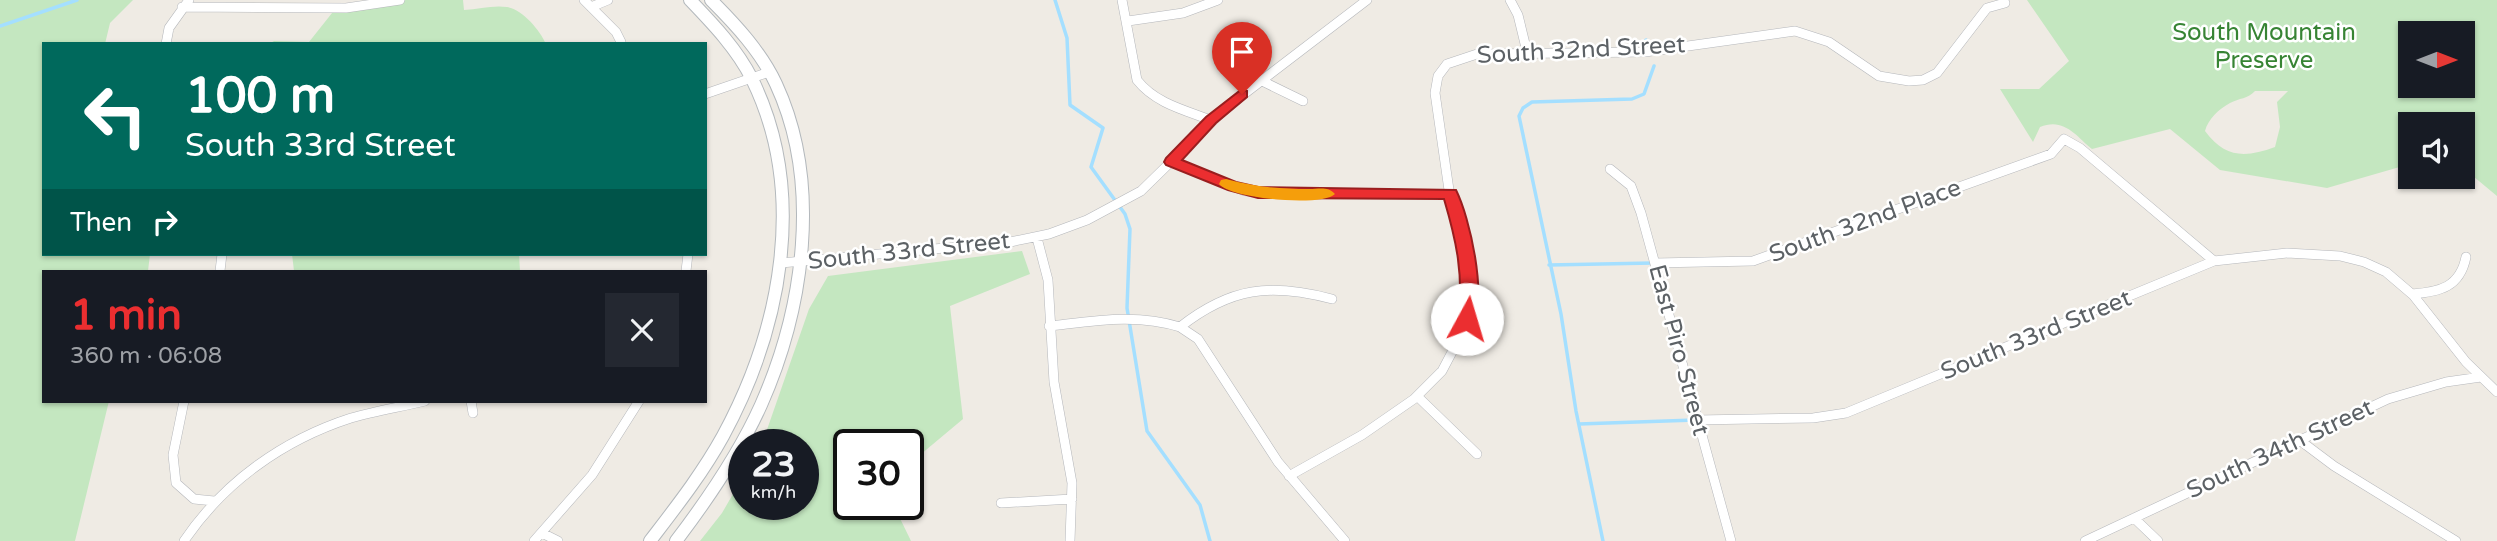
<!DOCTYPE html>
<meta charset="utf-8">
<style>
:root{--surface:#171b24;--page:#242831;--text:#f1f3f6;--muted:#9ea1a6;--accent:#eb2e30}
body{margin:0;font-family:"Varela Round",sans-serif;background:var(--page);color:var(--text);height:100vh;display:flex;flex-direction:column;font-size:26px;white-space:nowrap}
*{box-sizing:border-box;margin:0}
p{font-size:23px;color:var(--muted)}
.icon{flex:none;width:38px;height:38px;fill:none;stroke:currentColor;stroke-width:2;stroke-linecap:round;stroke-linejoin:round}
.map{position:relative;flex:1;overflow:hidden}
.sheet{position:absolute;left:42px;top:270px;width:665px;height:133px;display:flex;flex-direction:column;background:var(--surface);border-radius:0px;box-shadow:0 2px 5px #0004}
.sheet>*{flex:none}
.hud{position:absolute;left:42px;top:42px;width:665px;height:214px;border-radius:0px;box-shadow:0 2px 5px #0004;background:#00695c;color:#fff;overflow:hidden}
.needle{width:46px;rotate:90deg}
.buttons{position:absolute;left:2398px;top:21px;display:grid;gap:14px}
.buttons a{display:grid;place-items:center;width:77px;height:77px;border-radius:0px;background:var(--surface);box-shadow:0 2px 5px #0004;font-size:35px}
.speed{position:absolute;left:728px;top:429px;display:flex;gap:14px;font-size:35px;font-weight:700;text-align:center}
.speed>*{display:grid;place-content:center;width:91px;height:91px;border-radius:50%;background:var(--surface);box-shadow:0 2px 5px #0004;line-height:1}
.speed small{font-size:18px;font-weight:400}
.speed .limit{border:4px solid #111;border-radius:10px;background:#fff;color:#111}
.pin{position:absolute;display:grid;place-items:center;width:60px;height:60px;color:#fff;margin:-72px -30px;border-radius:50% 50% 50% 0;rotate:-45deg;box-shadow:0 0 7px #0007}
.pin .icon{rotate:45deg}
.me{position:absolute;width:77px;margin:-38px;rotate:6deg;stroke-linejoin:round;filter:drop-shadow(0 0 5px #0008)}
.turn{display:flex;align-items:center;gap:24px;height:147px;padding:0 28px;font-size:32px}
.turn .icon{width:91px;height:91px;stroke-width:2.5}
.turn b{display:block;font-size:49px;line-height:60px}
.then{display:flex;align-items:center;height:66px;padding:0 28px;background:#0003;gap:14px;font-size:26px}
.round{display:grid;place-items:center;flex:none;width:74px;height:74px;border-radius:0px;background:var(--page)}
.overview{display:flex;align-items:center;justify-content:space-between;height:119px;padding:0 28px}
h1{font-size:42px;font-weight:800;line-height:52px;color:var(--accent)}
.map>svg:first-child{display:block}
</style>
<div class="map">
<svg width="2497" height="541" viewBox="0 0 2497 541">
<rect width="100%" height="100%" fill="#efebe4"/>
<path fill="#c4e7c0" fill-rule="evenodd" d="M0,0H133L110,23L105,44H44V254H150L148,271H44V401H109L75,541H0Z
M400,0H463L464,10C479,9 493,5 507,7C522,9 540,30 546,44H269L274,41L309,42L336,8Z
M2027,0H2497V196L2462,167V124H2410V164L2327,188L2220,170L2170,129L2092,149C2076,136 2064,117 2040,127L2033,142L2000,89H2039L2069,61ZM2462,33V86H2410V33ZM2255,91H2288L2277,102L2280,127L2275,147C2245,158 2225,158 2205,131C2208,119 2219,109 2230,103C2239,98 2248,99 2255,91Z
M1022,251L1030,274L950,306L963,419L908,465V444H849V504H893L911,541H700L722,513L744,475V504H803V444H762L809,309L828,276Z
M292,254H519L520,271H294Z"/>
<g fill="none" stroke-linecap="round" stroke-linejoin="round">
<path stroke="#a4dfff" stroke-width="3.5" d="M1055,0L1067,38L1070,105L1103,128L1091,167L1125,214L1130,229L1127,308L1147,431L1200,505L1210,541
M0,26L77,0
M1646,40L1648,45
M1549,265L1653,263
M1579,424L1695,420
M1603,541L1576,411L1561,314L1519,116L1523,108L1532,102L1632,99L1644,94L1654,66"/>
<g stroke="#b5b7bb" stroke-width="10">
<path id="street" d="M584,0L616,32L621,42
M1122,0L1137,80C1155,103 1184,110 1211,120
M1510,0L1518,15L1527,52
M182,7L346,8L400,0
M591,7L608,0
M1128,21L1183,13L1218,0
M166,44L169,28L189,0
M1260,80L1303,101
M705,94L769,72
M1171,162L1245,191L1276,194H1450
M1610,169L1631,186L1641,213L1731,541
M1037,238L1048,280L1054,382L1072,483L1070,541
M781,263L1010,242L1049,234L1087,220L1141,191L1227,107L1367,0
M1655,263L1753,261L2051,154L2064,139L2080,148L2214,261
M220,271L222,254
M686,271L688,254
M2412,294C2440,292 2460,287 2466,257
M1049,326C1094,321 1136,313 1180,327C1231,287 1270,283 1332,299
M1180,327L1198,339L1278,462L1345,541
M1417,396L1477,454
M184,401L173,455L176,483L194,499L214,501
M471,401L473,413
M1697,420L1813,418L1846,413L2214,261L2287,253L2340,256L2364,262L2386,272L2413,295L2466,362L2497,392
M2298,439L2334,466L2456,541
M1289,476L1362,435L1414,399L1442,371L1460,337L1468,299L1466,259L1449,190L1435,93L1438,76L1447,64L1477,54L1645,52L1795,31L1829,42L1879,76L1909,81L1923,80L1937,73L1987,8L2005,3
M1001,503L1072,499
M2134,518L2158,541
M542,533L558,541
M184,541C224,482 283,440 351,418C375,411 400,407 425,401
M534,541L592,475L639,401
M2085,541L2388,399L2446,382L2481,377"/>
</g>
<g stroke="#b3b8bc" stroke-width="14">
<path id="secondary" d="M650,541C676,507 702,474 723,436C781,329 808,193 752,79C737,49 713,24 690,0
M676,541C708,499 739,454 761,405C804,308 822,183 776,84C761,52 736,25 711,0"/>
</g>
<use href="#street" stroke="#fff" stroke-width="9"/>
<use href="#secondary" stroke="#fff" stroke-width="12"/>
</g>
<path fill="#eb2e30" stroke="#991e1f" stroke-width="2" d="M1242,89L1247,91V97L1216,123L1182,160L1236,182L1258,187L1456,190C1470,218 1487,295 1473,323H1461L1459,319C1463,273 1457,243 1444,199L1258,198L1228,190L1166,165L1164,162L1166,158L1206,117Z"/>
<path fill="#f59e0b" d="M1226,179C1255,187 1280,189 1309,189C1319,189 1328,186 1335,194C1323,207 1231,199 1219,184L1221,180Z"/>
<g text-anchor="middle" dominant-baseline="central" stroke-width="5" stroke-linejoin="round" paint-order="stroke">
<g font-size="24" fill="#378434" stroke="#fff">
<text x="2264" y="32">South Mountain<tspan x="2264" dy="28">Preserve</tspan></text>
</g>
<g font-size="24" fill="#5c6165" stroke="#fff">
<text transform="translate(1581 50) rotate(-3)">South 32nd Street</text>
<text transform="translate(1865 221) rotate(-20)">South 32nd Place</text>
<text transform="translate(909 251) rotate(-6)">South 33rd Street</text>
<text transform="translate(2036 335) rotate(-22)">South 33rd Street</text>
<text transform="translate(1679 350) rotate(75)">East Piro Street</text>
<text transform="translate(2280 449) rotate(-25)">South 34th Street</text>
</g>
</g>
</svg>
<div class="buttons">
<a><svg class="needle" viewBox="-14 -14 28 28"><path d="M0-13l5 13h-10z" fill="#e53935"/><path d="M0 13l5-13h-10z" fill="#9ea1a6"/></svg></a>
<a><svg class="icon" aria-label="sound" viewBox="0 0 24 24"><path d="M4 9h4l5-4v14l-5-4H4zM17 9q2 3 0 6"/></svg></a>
</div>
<div class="speed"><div>23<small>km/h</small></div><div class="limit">30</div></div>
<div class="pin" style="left:1242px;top:94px;background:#d93025"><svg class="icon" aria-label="arrive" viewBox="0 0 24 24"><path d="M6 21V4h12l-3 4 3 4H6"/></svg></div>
<svg class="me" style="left:1467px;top:319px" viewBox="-20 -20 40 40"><circle r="19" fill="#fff"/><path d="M0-13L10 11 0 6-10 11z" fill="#eb2e30"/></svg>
<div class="hud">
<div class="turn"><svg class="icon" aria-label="left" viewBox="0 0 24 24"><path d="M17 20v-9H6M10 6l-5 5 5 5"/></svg><div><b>100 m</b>South 33rd Street</div></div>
<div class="then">Then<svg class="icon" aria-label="right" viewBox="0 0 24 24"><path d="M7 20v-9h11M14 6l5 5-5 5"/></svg></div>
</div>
<section class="sheet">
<div class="overview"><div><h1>1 min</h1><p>360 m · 06:08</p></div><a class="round"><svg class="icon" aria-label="close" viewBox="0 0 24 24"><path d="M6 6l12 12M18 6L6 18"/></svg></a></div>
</section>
</div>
